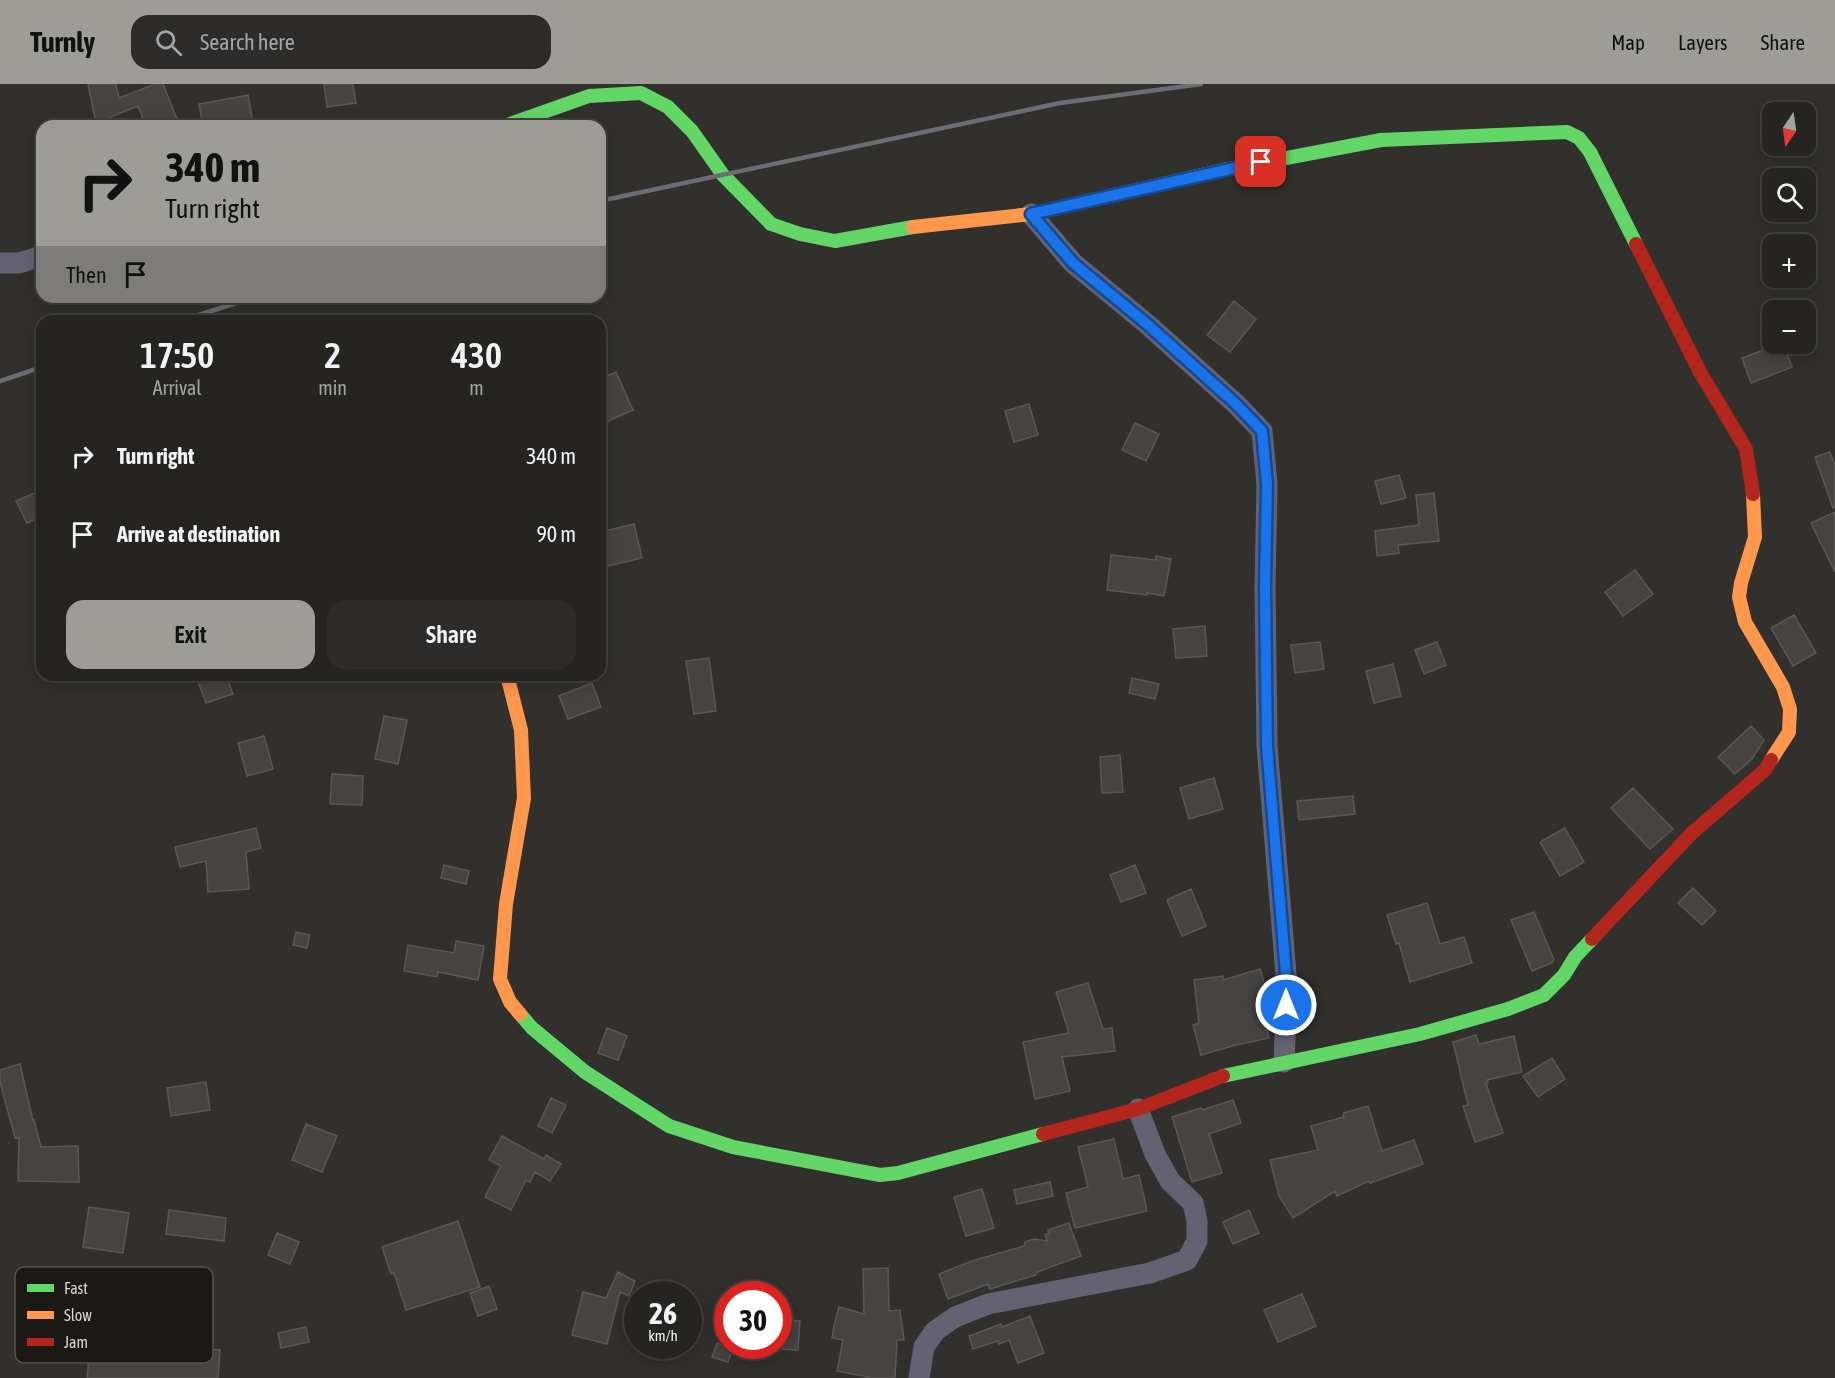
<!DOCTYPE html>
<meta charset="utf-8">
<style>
:root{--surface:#252421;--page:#2d2c2a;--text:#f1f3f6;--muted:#a3a4a5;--line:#42413f;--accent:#9d9c97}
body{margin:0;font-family:"Asap Condensed",sans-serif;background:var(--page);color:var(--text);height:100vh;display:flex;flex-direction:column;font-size:22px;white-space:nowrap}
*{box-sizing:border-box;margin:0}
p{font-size:20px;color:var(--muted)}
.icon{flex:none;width:33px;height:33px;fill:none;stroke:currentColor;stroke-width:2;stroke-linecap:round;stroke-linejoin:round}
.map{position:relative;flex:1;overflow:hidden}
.side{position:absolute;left:36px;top:231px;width:570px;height:366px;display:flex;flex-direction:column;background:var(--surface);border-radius:18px;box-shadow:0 3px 15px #0003,0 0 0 2px var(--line)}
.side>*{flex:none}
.hud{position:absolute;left:36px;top:36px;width:570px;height:183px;border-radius:18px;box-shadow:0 3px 15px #0003,0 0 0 2px var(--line);background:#9d9c97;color:#111;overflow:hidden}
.needle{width:39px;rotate:193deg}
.fabs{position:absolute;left:1762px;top:18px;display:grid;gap:12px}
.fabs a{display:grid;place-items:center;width:54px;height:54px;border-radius:12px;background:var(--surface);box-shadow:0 3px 15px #0003,0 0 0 2px var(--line);font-size:30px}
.speed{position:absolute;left:624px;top:1197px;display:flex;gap:12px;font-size:30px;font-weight:700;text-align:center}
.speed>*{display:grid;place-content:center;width:78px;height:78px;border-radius:50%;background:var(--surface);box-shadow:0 3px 15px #0003,0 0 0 2px var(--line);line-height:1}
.speed small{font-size:15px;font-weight:400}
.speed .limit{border:9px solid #d22;background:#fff;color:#111}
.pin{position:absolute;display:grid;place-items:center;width:51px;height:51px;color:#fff;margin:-26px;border-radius:12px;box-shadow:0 3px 9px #0006}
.me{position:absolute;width:66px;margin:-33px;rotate:0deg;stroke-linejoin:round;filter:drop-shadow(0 0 4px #0008)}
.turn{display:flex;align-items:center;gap:21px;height:126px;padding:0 30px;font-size:27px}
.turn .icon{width:78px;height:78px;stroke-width:2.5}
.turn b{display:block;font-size:42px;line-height:51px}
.then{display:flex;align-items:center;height:57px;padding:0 30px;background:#0003;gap:12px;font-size:22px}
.eta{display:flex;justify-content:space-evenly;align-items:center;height:102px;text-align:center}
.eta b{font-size:36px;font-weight:600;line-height:42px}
.action{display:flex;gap:12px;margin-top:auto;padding:12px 30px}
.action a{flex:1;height:69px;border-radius:18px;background:var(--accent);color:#111;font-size:24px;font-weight:600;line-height:69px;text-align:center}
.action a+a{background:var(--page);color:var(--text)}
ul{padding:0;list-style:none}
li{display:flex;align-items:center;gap:18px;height:78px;padding:0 30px}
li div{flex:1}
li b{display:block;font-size:22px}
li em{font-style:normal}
header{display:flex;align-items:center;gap:36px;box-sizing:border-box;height:84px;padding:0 30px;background:var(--accent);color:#111}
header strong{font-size:28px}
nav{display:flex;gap:33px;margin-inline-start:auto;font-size:21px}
.search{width:420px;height:54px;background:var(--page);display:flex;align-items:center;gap:15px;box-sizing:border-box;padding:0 21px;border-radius:18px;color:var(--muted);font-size:22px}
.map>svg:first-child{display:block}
</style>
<header>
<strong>Turnly</strong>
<div class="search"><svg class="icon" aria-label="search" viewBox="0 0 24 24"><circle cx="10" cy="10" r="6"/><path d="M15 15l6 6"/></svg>Search here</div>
<nav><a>Map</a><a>Layers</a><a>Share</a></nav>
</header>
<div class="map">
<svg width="1835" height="1294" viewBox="0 0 1835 1294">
<rect width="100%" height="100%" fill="#31302c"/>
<path fill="#464442" stroke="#5a5857" stroke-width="1.5" d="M88,0H116L119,14L155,0H163L177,35L159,42H146L138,22L96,39Z
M324,0H353L356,19L327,23Z
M248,11L253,38L232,42H203L199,20Z
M1234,217L1256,235L1230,268L1207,251Z
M1780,260H1783L1792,283L1751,299L1742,274Z
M616,288L633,326L606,338L600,323V295Z
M1029,320L1038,351L1014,358L1005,327Z
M1135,339L1159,350L1146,377L1122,366Z
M1830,368L1835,381V423L1833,424L1815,373Z
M1399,391L1406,414L1381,420L1375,397Z
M42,406V432L27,439L16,417Z
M1434,409L1439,457L1398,461L1399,469L1377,472L1375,447L1419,441L1416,411Z
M1835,428V488L1811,439Z
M634,440L642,474L608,482L600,448Z
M1111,471L1156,476V472L1171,475L1164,512L1147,509V511L1107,506Z
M1635,486L1653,510L1623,532L1605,508Z
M1794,531L1816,569L1793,582L1771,544Z
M1205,542L1207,572L1176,574L1173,545Z
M1320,558L1324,585L1295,589L1291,561Z
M1437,558L1446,581L1424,590L1415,566Z
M709,574L716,627L694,630L686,577Z
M1393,580L1401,612L1374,619L1366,587Z
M207,591H226L233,610L206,619L197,595Z
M1132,594L1159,600L1155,615L1129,609Z
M592,599L601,623L568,635L559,612Z
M384,632L407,636L398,680L375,675Z
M1751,642L1764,656L1752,675L1735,690L1718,673Z
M264,652L273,685L247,692L238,659Z
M1120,671L1123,708L1102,709L1100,673Z
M332,690L363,692L362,721L330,720Z
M1214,694L1223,725L1189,735L1180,704Z
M1633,704L1673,745L1650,765L1611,724Z
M1353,712L1355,730L1299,736L1297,717Z
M256,744L261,764L246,768L249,805L208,808L206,777L180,783L175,763Z
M1565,744L1584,778L1560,792L1540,758Z
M444,781L469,787L466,800L441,794Z
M1135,781L1146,809L1121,818L1110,791Z
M1693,804L1716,827L1702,841L1678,819Z
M1191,805L1206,842L1182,852L1167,816Z
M1427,819L1440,860L1464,853L1472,879L1410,898L1399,859L1396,860L1387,831Z
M1534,828L1554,876L1552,879L1532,887L1511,836Z
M296,848L310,851L307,864L293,861Z
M456,857L484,862L478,896L438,888L437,893L404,887L408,861L454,869Z
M1260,885L1269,913L1261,915L1269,954L1232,962L1201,971L1193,941L1199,939L1194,896L1223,892V896Z
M1088,899L1103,945L1112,944L1115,967L1062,973L1070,1007L1035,1015L1023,958L1069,949L1056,908Z
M607,944L627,952L618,976L598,969Z
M1476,951L1479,960L1514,952L1522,988L1487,996L1488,999L1486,1000L1503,1049L1475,1058L1463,1022L1468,1021L1453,958Z
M1552,974L1565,995L1538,1013L1523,992Z
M20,980L33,1037L34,1036L41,1063L78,1062L79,1098L18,1097L19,1053L15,1054L0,998V986Z
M206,998L210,1026L171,1032L167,1004Z
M551,1014L566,1021L552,1049L538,1042Z
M1233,1016L1241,1039L1209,1050L1222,1089L1192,1098L1172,1033L1201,1024L1202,1026Z
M1368,1022L1382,1067L1414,1056L1423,1080L1370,1099L1369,1097L1337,1112L1335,1107L1293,1134L1279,1112L1270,1076L1318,1066L1311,1042L1344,1033L1343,1029Z
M306,1040L337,1052L322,1088L292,1076Z
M502,1052L544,1075L546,1071L561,1080L550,1097L535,1088L530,1098L526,1096L511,1126L485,1113L501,1082L489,1076Z
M1114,1055L1123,1095L1139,1091L1147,1127L1075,1144L1066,1109L1088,1103L1078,1063Z
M1050,1098L1053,1112L1017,1120L1014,1106Z
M982,1105L994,1144L966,1152L954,1113Z
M89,1123L129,1129L123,1169L83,1163Z
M169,1126L226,1134L224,1157L166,1150Z
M1249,1126L1259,1149L1233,1160L1223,1138Z
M458,1137L480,1203L406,1226L394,1189L391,1190L382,1163Z
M1069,1139L1081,1172L1037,1188L1036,1191L990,1205L988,1200L948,1215L939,1190L972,1177L1024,1162L1025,1158L1034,1155L1047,1157L1045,1151L1049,1149L1048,1146Z
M277,1149L299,1158L290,1180L268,1171Z
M888,1184L889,1227L900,1226L904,1256H897L895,1294H873L837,1287L843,1256L832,1254L834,1242L839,1223L864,1230L863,1185Z
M618,1188L635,1197L629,1212L620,1208L607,1260L572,1251L583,1208L606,1214Z
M489,1202L497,1225L478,1232L470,1209Z
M1302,1210L1316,1242L1278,1258L1264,1226Z
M1030,1232L1044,1269L1018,1279L1009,1256L999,1260L998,1257L973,1265L969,1252L1001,1240L1002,1243Z
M778,1235L800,1237L798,1266L778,1265Z
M306,1243L309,1258L281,1264L278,1249Z
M91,1253L220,1266L218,1294H87Z
M717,1259L733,1264L728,1278L712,1273Z"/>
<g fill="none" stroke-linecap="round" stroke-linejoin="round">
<path stroke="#646272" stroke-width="21" d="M1031,130L1073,179L1147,240L1236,320L1262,347L1267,400L1265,503L1267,662L1287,902L1284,978
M0,179H19L42,172
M919,1294L924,1263L935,1247L955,1233L988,1220L1150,1189L1187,1176L1197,1157V1137L1193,1119L1170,1097L1155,1070L1138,1025"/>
<path stroke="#63d668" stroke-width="14" d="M504,42L589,12L641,9L668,23L692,47L723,91L771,140L800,150L835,157L913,143
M1224,86L1381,56L1567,48L1579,54L1590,68L1636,160
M520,930L532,944L585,988L669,1042L733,1063L880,1091L898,1089L1043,1050
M1223,992L1420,950L1508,925L1544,911L1564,891L1575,873L1592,855"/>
<path stroke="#ff974d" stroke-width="14" d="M913,143L1031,130L1224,86
M1753,410L1755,453L1741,499L1739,513L1745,538L1783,603L1790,625L1789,648L1771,676
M507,591L521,646L524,714L506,820L500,895L510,918L520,930"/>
<path stroke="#b3261e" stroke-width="14" d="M1636,160L1700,288L1746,365L1753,410
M1592,855L1692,749L1765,686L1771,676
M1043,1050L1138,1025L1223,992"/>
<path stroke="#6d6c73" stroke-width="4.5" d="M600,117L1060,19L1201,0
M180,237L255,213
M0,297L42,283"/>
</g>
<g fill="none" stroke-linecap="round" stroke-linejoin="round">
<g stroke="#114b97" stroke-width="15">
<path id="route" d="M1261,78L1031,130L1073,179L1147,240L1236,320L1262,347L1267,400L1265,503L1267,662L1287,902L1286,921"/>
</g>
<use href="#route" stroke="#1a73e8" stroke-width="10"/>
</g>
<rect x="15" y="1183" width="198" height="96" rx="9" fill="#1a1916" stroke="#53524e" stroke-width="1.5"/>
<rect x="27" y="1200" width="27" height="8" fill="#63d668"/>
<rect x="27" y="1227" width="27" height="8" fill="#ff974d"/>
<rect x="27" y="1254" width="27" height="8" fill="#b3261e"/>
<g font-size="16" fill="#d7d6d1">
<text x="64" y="1210">Fast</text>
<text x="64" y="1237">Slow</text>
<text x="64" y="1264">Jam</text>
</g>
</svg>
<div class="fabs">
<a><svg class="needle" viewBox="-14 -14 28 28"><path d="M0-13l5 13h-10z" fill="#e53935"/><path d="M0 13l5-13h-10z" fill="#a3a4a5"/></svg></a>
<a><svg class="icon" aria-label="search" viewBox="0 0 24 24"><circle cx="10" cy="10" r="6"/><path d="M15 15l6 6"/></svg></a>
<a>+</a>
<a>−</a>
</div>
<div class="speed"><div>26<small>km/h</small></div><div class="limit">30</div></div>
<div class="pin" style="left:1261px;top:78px;background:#d93025"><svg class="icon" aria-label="arrive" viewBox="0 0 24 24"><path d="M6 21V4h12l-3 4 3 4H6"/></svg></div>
<svg class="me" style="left:1286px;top:921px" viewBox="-20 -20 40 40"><circle r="17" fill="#1a73e8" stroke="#fff" stroke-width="3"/><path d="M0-11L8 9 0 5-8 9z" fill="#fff"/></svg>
<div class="hud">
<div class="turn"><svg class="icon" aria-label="right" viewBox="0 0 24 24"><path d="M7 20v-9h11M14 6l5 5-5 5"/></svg><div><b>340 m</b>Turn right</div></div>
<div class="then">Then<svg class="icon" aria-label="arrive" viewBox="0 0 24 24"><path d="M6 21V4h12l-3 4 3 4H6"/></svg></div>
</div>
<section class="side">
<div class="eta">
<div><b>17:50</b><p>Arrival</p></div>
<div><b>2</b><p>min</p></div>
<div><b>430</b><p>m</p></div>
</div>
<ul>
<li><svg class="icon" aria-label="right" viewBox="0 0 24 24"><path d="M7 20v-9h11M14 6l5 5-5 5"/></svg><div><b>Turn right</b></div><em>340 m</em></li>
<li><svg class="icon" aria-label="arrive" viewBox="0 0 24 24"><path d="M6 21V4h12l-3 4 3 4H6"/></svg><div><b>Arrive at destination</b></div><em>90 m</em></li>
</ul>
<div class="action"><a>Exit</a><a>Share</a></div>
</section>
</div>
